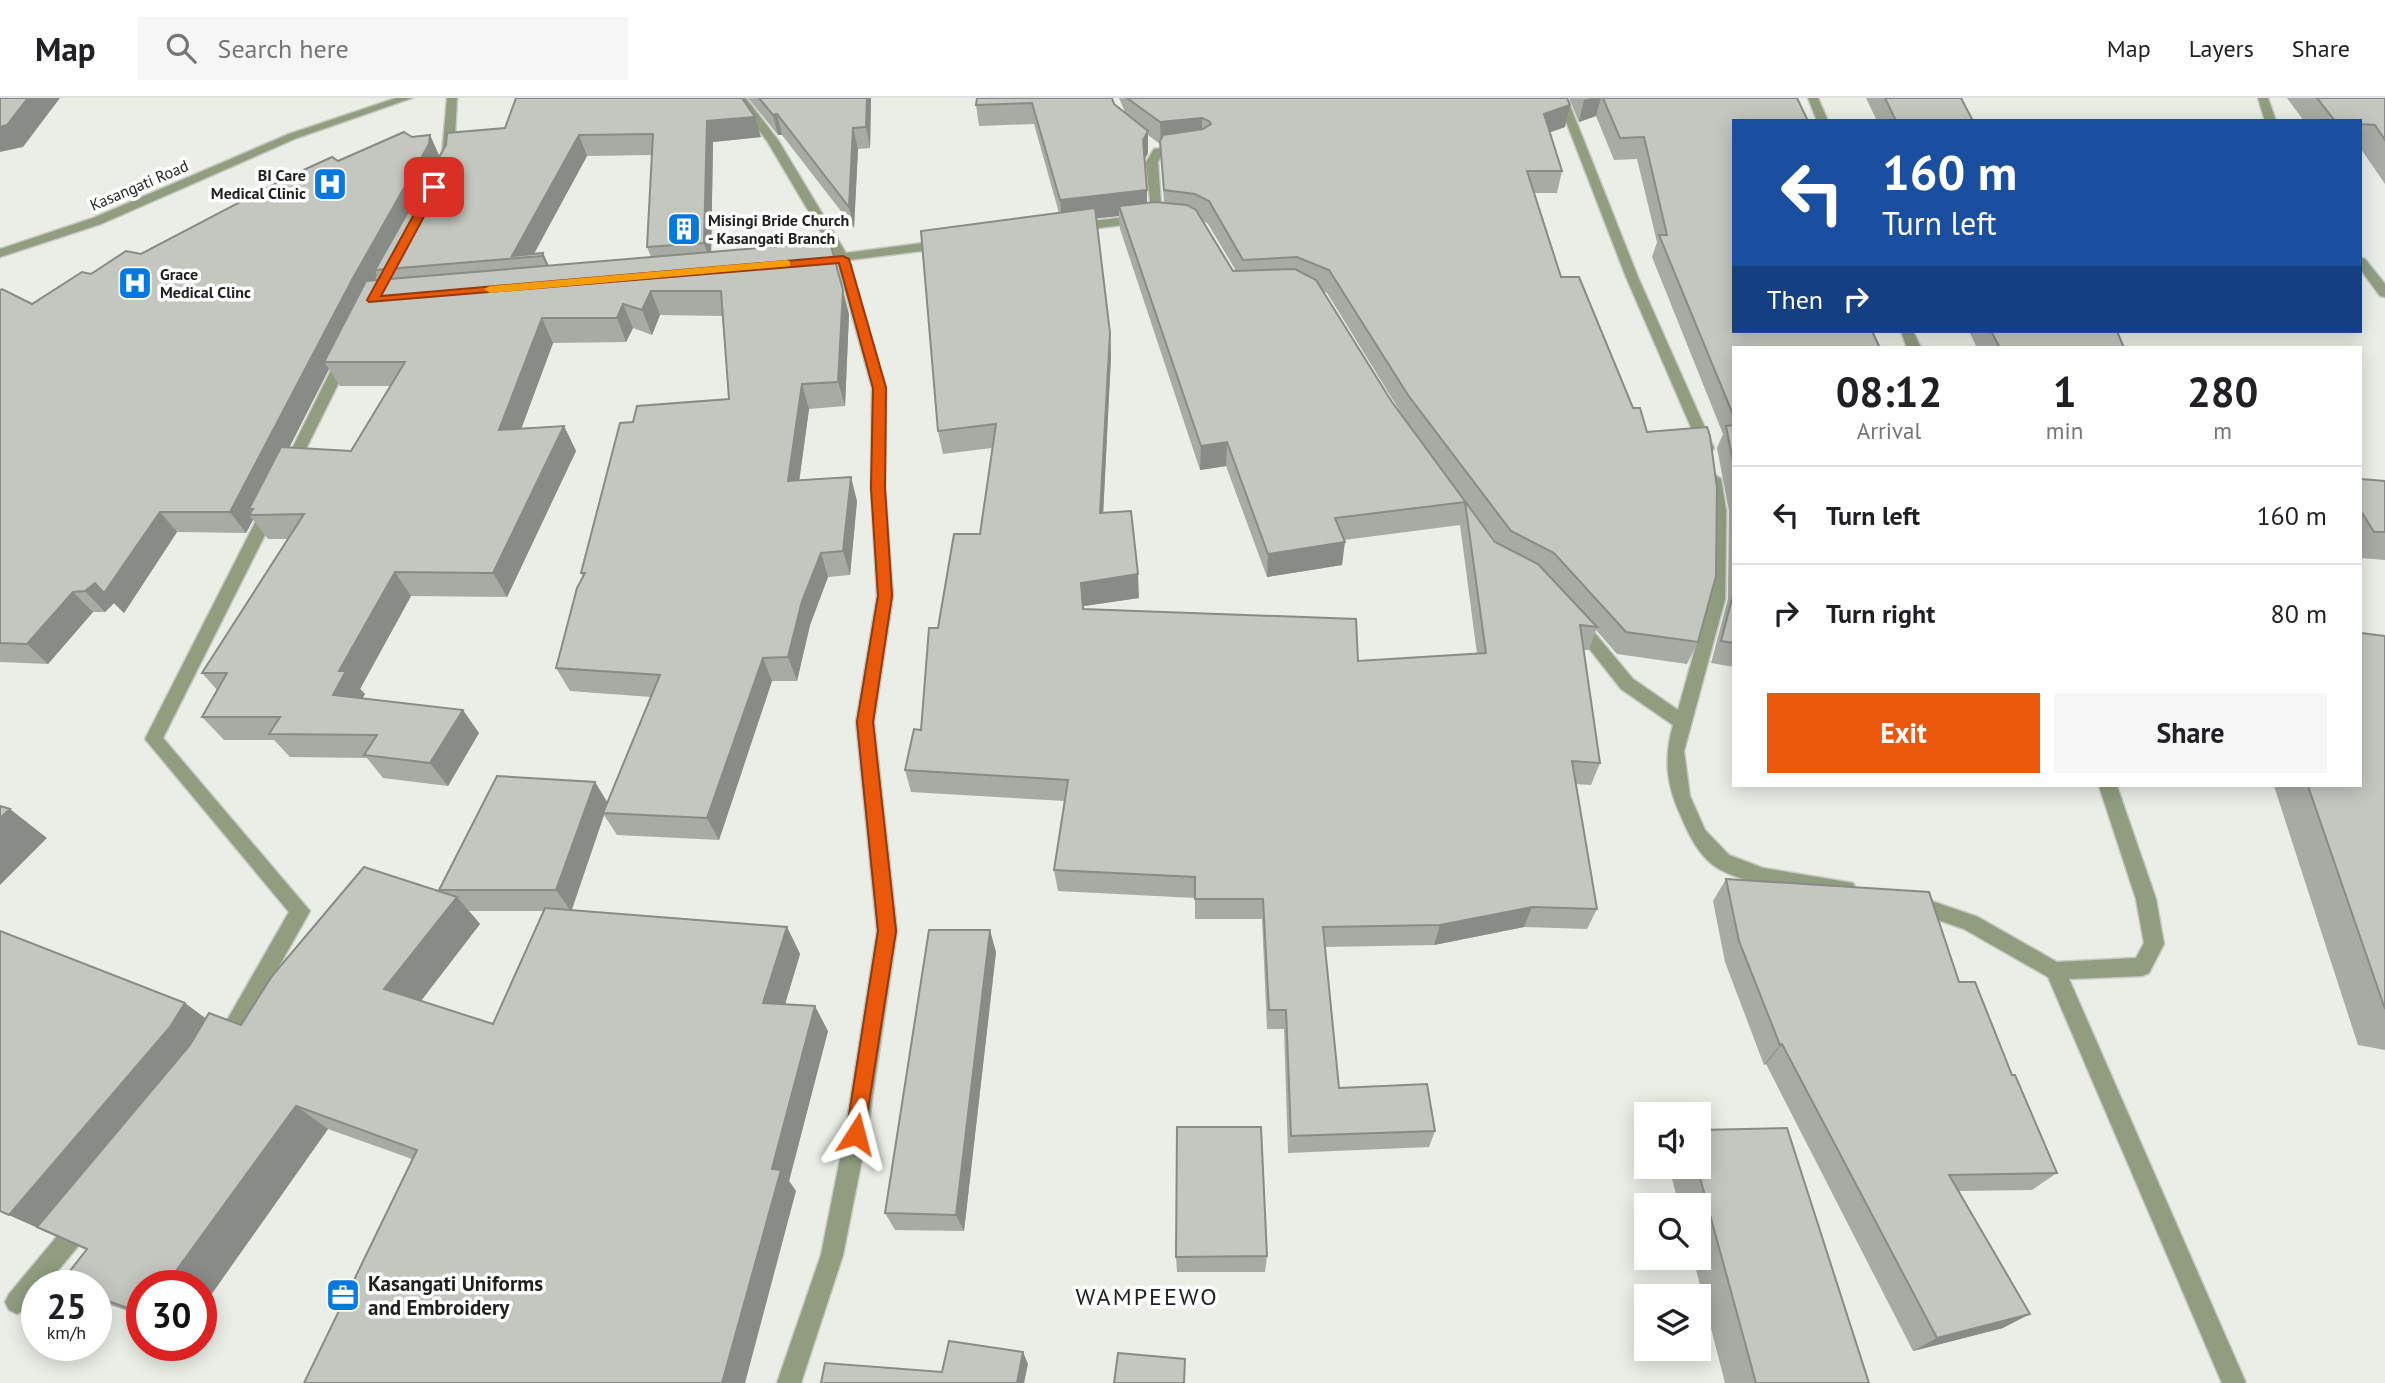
<!DOCTYPE html>
<style>
:root{--surface:#fff;--page:#f6f6f6;--text:#202124;--muted:#757577;--line:#e0e0e0;--accent:#ea580c}
body{margin:0;font-family:"PT Sans",sans-serif;background:var(--page);color:var(--text);height:100vh;display:flex;flex-direction:column;font-size:26px;white-space:nowrap}
*{box-sizing:border-box;margin:0}
p{font-size:23px;color:var(--muted)}
.icon{flex:none;width:38px;height:38px;fill:none;stroke:currentColor;stroke-width:2;stroke-linecap:round;stroke-linejoin:round}
.map{position:relative;flex:1;overflow:hidden}
.drawer{position:absolute;left:1732px;top:248px;width:630px;height:441px;display:flex;flex-direction:column;background:var(--surface);border-radius:0px;box-shadow:0 4px 18px #0003}
.drawer>*{flex:none}
.top-card{position:absolute;left:1732px;top:21px;width:630px;height:214px;border-radius:0px;box-shadow:0 4px 18px #0003;background:#1a4fa0;color:#fff;overflow:hidden}
.buttons{position:absolute;left:1634px;top:1004px;display:grid;gap:14px}
.buttons a{display:grid;place-items:center;width:77px;height:77px;border-radius:0px;background:var(--surface);box-shadow:0 4px 18px #0003;font-size:35px}
.speed{position:absolute;left:21px;top:1172px;display:flex;gap:14px;font-size:35px;font-weight:700;text-align:center}
.speed>*{display:grid;place-content:center;width:91px;height:91px;border-radius:50%;background:var(--surface);box-shadow:0 4px 18px #0003;line-height:1}
.speed small{font-size:18px;font-weight:400}
.speed .limit{border:10px solid #d22;background:#fff;color:#111}
.pin{position:absolute;display:grid;place-items:center;width:60px;height:60px;color:#fff;margin:-30px;border-radius:14px;box-shadow:0 4px 10px #0006}
.me{position:absolute;width:77px;margin:-38px;rotate:9deg;stroke-linejoin:round;filter:drop-shadow(0 0 5px #0008)}
.turn{display:flex;align-items:center;gap:24px;height:147px;padding:0 35px;font-size:32px}
.turn .icon{width:91px;height:91px;stroke-width:2.5}
.turn b{display:block;font-size:49px;line-height:60px}
.then{display:flex;align-items:center;height:66px;padding:0 35px;background:#0003;gap:14px;font-size:26px}
.eta{display:flex;justify-content:space-evenly;align-items:center;height:119px;text-align:center}
.eta b{font-size:42px;font-weight:700;line-height:49px}
.cta{display:flex;gap:14px;margin-top:auto;padding:14px 35px}
.cta a{flex:1;height:80px;border-radius:0px;background:var(--accent);color:#fff;font-size:28px;font-weight:700;line-height:80px;text-align:center}
.cta a+a{background:var(--page);color:var(--text)}
ul{padding:0;list-style:none}
li{display:flex;align-items:center;gap:21px;height:98px;padding:0 35px;border-top:2px solid var(--line)}
li div{flex:1}
li b{display:block;font-size:26px}
li em{font-style:normal}
header{display:flex;align-items:center;gap:42px;box-sizing:border-box;height:98px;padding:0 35px;background:var(--surface);border-bottom:2px solid var(--line)}
header strong{font-size:33px}
nav{display:flex;gap:38px;margin-inline-start:auto;font-size:24px}
.search{width:490px;height:63px;background:var(--page);display:flex;align-items:center;gap:18px;box-sizing:border-box;padding:0 24px;border-radius:0px;color:var(--muted);font-size:26px}
.map>svg:first-child{display:block}
</style>
<header>
<strong>Map</strong>
<div class="search"><svg class="icon" aria-label="search" viewBox="0 0 24 24"><circle cx="10" cy="10" r="6"/><path d="M15 15l6 6"/></svg>Search here</div>
<nav><a>Map</a><a>Layers</a><a>Share</a></nav>
</header>
<div class="map">
<svg width="2385" height="1285" viewBox="0 0 2385 1285">
<rect width="100%" height="100%" fill="#eaeee6"/>
<g fill="none" stroke-linecap="round" stroke-linejoin="round">
<g stroke="#c5c9c2" stroke-width="3">
<path id="minor" d="M447,0H457L454,56L448,59L442,56Z
M735,0H746L778,42L846,155L946,142L952,146L946,150L849,162L886,290L885,390L893,498L874,624L897,833L867,1036L843,1157L801,1285H777L821,1157L845,1036L877,833L856,624L877,498L871,390L872,290L837,163L811,167L805,163L811,159L834,156L767,43Z
M1557,0H1567L1638,179L1714,350L1712,353H1702L1700,350L1626,179Z
M1808,0H1818L1828,23H1817Z
M2258,0H2268L2276,23H2265Z
M1184,47L1188,48V52L1162,56L1158,64L1162,120L1152,123L1146,64L1154,51Z
M1144,117L1148,118V124L1074,133L1068,129L1074,125Z
M2361,160L2365,161L2385,186V199L2380,198L2361,172Z
M1901,233H1913L1921,250H1907Z
M345,254L352,258L296,371L289,376L284,374L282,371L338,258Z
M1714,376L1721,381L1726,413L1725,501L1684,653L1690,698L1705,732L1729,757L1763,770L1853,785L1856,791L1853,797L1846,799C1811,794 1744,788 1716,769C1698,757 1688,735 1680,716C1666,685 1664,660 1673,627L1621,591L1569,525L1577,519L1583,521L1633,581L1678,612L1709,501L1710,413L1707,381Z
M271,404L279,409L163,640L310,813L232,952L225,955L218,952L215,945L218,938L289,814L145,641L263,409Z
M2099,688H2117L2156,801L2164,846L2149,875L2142,878L2069,881L2246,1285H2222L2048,879L1964,831L1907,811L1904,805L1907,799L1914,797L1978,819L2057,864L2136,860L2144,845L2136,801Z
M82,1115L90,1118L93,1126L90,1134L45,1188H37C37,1202 29,1211 17,1216L9,1212L5,1204L9,1196L74,1118Z"/>
</g>
<g stroke="#c5c9c2" stroke-width="3">
<path id="tertiary" d="M396,0H412L297,40L101,126L0,159V151L93,120L289,36Z"/>
</g>
<use href="#minor" fill="#909d7f" fill-rule="evenodd"/>
<use href="#tertiary" fill="#909d7f" fill-rule="evenodd"/>
</g>
<path fill="#a8aba4" fill-rule="evenodd" d="M748,0H871L870,50L858,51L854,130L782,37H778Z
M977,0L1114,6L1125,14L1119,0H1567L1565,29L1550,34L1562,73L1557,95H1534L1561,179L1698,544L1687,566L1617,556L1596,532L1589,552H1584L1600,665L1591,687L1575,686L1597,811L1587,831L1524,829L1434,847L1325,849L1339,990L1435,1033L1429,1049L1288,1055L1284,931H1267L1262,821H1195V800L1058,793L1054,772L1065,703L911,694L905,672L921,632L938,530L980,436L992,350L943,356L938,333L1059,115L1034,26L979,28L976,7ZM1148,37L1160,46L1164,104L1147,105L1144,63L1148,55ZM1119,118L1120,131L1200,372L1226,368L1267,479L1342,467L1344,442L1460,427L1477,556L1358,563L1084,511V508L1139,500L1103,415L1111,258L1110,235L1096,120ZM1202,122L1208,126L1236,173H1233ZM1323,193L1327,195L1404,320L1497,445L1495,444L1392,304Z
M1569,0H1797L1734,250V569L1711,565L1728,501L1729,413L1717,350L1723,336L1652,159L1657,144L1637,61L1614,62L1596,18L1579,24Z
M1866,0H1961L1973,23H1877Z
M2287,0H2385V86L2361,51V23H2304Z
M505,30L761,39L713,44L711,154L849,216L845,308L809,311L799,382L857,403L850,477L828,479L810,527L797,583H772L719,742L617,737L604,717L572,812L787,829L800,856L785,906L828,933L789,1083L796,1093L412,1061L328,1031L201,1211V1188H142V1218L96,1202V1188L87,1152L0,1113V833L206,920L241,927L440,793L439,792L595,684L608,705L651,599L570,593L556,570L583,479L581,475L633,324L729,301L722,218L660,217L652,237L633,230L626,244L553,245L521,330L564,328L576,353L507,499L411,498L360,591L365,596L362,600L479,635L448,688L383,680L367,660L290,659L274,642H224L202,619L217,592L202,575L288,441H268L253,422L246,435L177,434L124,515L114,505L105,514H93L48,566L0,564V192L32,206L91,176L141,156L412,39L430,37L439,59ZM652,57L647,149L651,159L549,168L543,155L534,156L587,58ZM329,271L340,288H390L351,353L289,350ZM469,813H545L493,926L421,903L480,826Z
M1969,233H2117L2124,250H1977Z
M2361,381L2385,383V462L2361,460Z
M2385,538V952L2358,947L2274,688H2361Z
M1726,781L1959,884L2012,977L2057,1075L2032,1092L1959,1093L2003,1230L1913,1253L1766,966L1764,967L1725,864L1713,803Z
M996,854L964,1133L895,1132L885,1115Z
M1669,1069H1699L1869,1285H1725L1693,1160H1699V1108H1679Z
M1267,1158L1265,1174H1177L1176,1159Z"/>
<path fill="#888b86" d="M28,0H60L23,49L0,54V29Z
M867,0H871L870,50L866,29Z
M1591,0H1601L1596,18L1579,24L1584,2Z
M1570,7L1565,29L1540,38L1544,16Z
M777,16L782,37H778L773,17Z
M755,19L761,39L713,44L711,166L704,145L707,23Z
M1202,20V41L1161,46L1160,24Z
M853,30L858,51L854,130L849,109Z
M1148,33V55L1143,64V42Z
M430,37L439,57L438,66L375,172L377,177L365,201L324,264L329,271L256,415L253,411H249L253,417H249L253,422L246,435L230,414L353,180Z
M579,37L587,58L532,159L512,158Z
M1147,92V115L1119,108V118L1062,124L1060,102Z
M543,155L553,177L552,180L542,158Z
M843,192L849,216L845,308L838,284Z
M651,193L660,217L652,237L642,212Z
M623,206L633,230L626,244L617,220Z
M542,220L553,245L512,356L499,332Z
M1110,235L1111,258L1102,439L1100,415Z
M802,286L809,311L796,407L788,383Z
M564,328L576,353L507,499L493,475Z
M1227,344L1226,368L1200,372L1201,348Z
M851,379L857,403L850,477L843,453Z
M160,414L177,434L124,515L104,495Z
M1345,444L1342,467L1267,479L1268,456Z
M821,455L828,479L810,527L797,583L788,559L802,503Z
M395,474L411,498L360,591L365,596L352,620L333,597L339,573Z
M1138,476L1139,500L1084,508L1085,534L1081,485Z
M95,485L114,505L105,514L85,493Z
M73,494L93,514L48,566L27,546Z
M763,560L772,583L719,742L707,720Z
M463,612L479,635L448,688L430,665Z
M595,684L608,706L603,715L604,717L571,813L556,792Z
M10,711L47,740L0,787V720Z
M457,799L480,826L410,917L384,891Z
M1532,809L1524,829L1434,847L1440,827Z
M787,829L800,856L778,930L763,905Z
M990,832L996,854L964,1133L956,1117Z
M185,905L220,931L37,1129L54,1137L9,1117Z
M815,908L828,933L789,1083L796,1093L745,1285H722L772,1071Z
M1782,946L1766,966L1764,967L1780,947Z
M296,1008L328,1031L201,1211V1188H165Z
M2030,1216L2003,1230L1913,1253L1937,1240Z
M1023,1254L1028,1266L1024,1285H1017Z"/>
<path fill="#c3c7bf" stroke="#888b86" stroke-width="2" d="M0,0H28L7,27L0,29Z
M516,0H742L755,19L707,23L704,145L647,149L653,36L579,37L512,158L543,155L542,158L375,172L446,47L447,35L505,30Z
M759,0H867L866,29L853,30L849,109L777,16L773,17Z
M977,0H1112L1114,6L1148,33L1143,42L1147,92L1060,102L1032,5L976,7Z
M1127,0H1567L1570,7L1544,16L1562,73H1527L1561,179H1579L1633,310H1640L1647,334L1707,329L1710,338L1717,390L1716,478L1698,544L1626,534L1554,455L1511,433L1408,297L1329,172L1297,159L1243,162L1209,103L1195,96L1164,92L1160,43L1163,37L1203,31L1211,26L1209,23L1202,20L1160,24Z
M1603,0H1797L1808,23H1734V233H1872L1880,250H1734V319L1659,137H1667L1644,39L1620,40Z
M1885,0H1961L1973,23H1896Z
M2317,0H2385V42L2375,27L2361,26V23H2335Z
M404,34L412,39L430,37L429,46L353,180L230,414H160L104,495L95,485L85,493L73,494L27,546L0,545V192L2,191L32,206L82,174L91,176L126,153L141,156L284,81L332,59L338,63Z
M1155,104L1187,107L1196,112L1233,173L1295,171L1316,182L1392,304L1495,444L1538,466L1597,529L1580,527L1600,665L1572,663L1597,811L1532,809L1440,827L1323,829L1339,990L1427,986L1435,1033L1291,1038L1286,912H1269L1263,801H1195V779L1054,772L1068,682L905,672L914,631L921,632L929,530H938L954,436H980L996,326L938,333L921,133L1095,110L1110,235L1100,415L1131,413L1138,476L1081,485L1083,511L1356,521L1358,563L1486,555L1465,404L1335,420L1345,444L1268,456L1227,344L1201,348L1119,108Z
M830,144L843,192L838,284L802,286L788,383L851,379L843,453L821,455L802,503L788,559L763,560L707,720L603,715L660,577L556,570L577,490L585,475H581L620,325L633,324L637,308L729,301L721,193H651L642,212L623,206L617,220H542L499,332L564,328L493,475L395,474L339,573H346L333,597L463,612L430,665L364,657L377,637L269,636L280,619H202L227,575H202L304,416L249,417L253,411H249L281,349L351,353L405,264H324L366,183Z
M1991,233H2117L2124,250H2000Z
M1734,327V369L1726,328Z
M2361,381L2385,383V434H2374L2361,413Z
M1734,493V545L1721,543Z
M2361,535L2385,538V911L2308,688H2361Z
M497,678L595,684L556,792H439Z
M0,708L10,711L0,720Z
M364,769L457,799L384,891L493,926L545,810L787,829L763,905L815,908L772,1071L781,1072L722,1285H304L417,1052L296,1008L165,1188H142V1215L96,1199V1188H64L59,1187L87,1151L37,1129L190,947L209,915L241,927L272,878Z
M1726,781L1929,794L1959,884H1975L2012,977H2015L2057,1075L1949,1077L2030,1216L1937,1240L1782,946L1780,947L1739,843Z
M929,832H990L956,1117L885,1115Z
M0,833L185,905L170,929L9,1117L0,1113Z
M1177,1029H1261L1267,1158L1176,1159Z
M1787,1030L1869,1285H1756L1697,1069H1699V1032Z
M949,1243L1023,1254L1017,1285H821L825,1265L942,1274Z
M1118,1255L1185,1261L1184,1285H1114Z"/>
<path fill="#ea580c" stroke="#983908" stroke-width="2" d="M434,86L440,89L381,198L843,158L849,161L886,290L885,390L892,498L873,624L896,833L863,1043L856,1046L849,1043L846,1036L878,833L857,624L878,498L871,390L873,290L839,165L369,204L367,202L429,89Z"/>
<path fill="#f59e0b" d="M786,162L790,163V168L490,195L484,191L490,188Z"/>
<defs>
<g id="hospital-square" transform="scale(1.75)"><rect x="-9" y="-9" width="18" height="18" rx="4" fill="#0378df" stroke="#fff"/><path d="M-5-5h3v3.5h4V-5h3V5h-3V1.5h-4V5h-3Z" fill="#fff"/></g>
<g id="building-square" transform="scale(1.75)"><rect x="-9" y="-9" width="18" height="18" rx="4" fill="#0378df" stroke="#fff"/><path d="M-4-6H4V6H1V3H-1V6H-4ZM-2.5-4.3h1.7v1.8h-1.7ZM.8-4.3h1.7v1.8H.8ZM-2.5-1h1.7V.8h-1.7ZM.8-1h1.7V.8H.8Z" fill="#fff"/></g>
<g id="office-square" transform="scale(1.75)"><rect x="-9" y="-9" width="18" height="18" rx="4" fill="#0378df" stroke="#fff"/><path d="M-6-3h4V-5.5h4V-3h4V5H-6ZM-1-4.5V-3h2v-1.5ZM-6 0V1H6V0Z" fill="#fff"/></g>
</defs>
<g fill-rule="evenodd">
<use href="#hospital-square" x="330" y="86"/>
<use href="#building-square" x="684" y="131"/>
<use href="#hospital-square" x="135" y="185"/>
<use href="#office-square" x="343" y="1197"/>
</g>
<g text-anchor="middle" dominant-baseline="central" stroke-width="7" stroke-linejoin="round" paint-order="stroke">
<g font-size="16" font-weight="bold" fill="#1f201d" stroke="#fff" text-anchor="start">
<text x="306" y="77" text-anchor="end">BI Care<tspan x="306" dy="18">Medical Clinic</tspan></text>
<text x="708" y="122">Misingi Bride Church<tspan x="708" dy="18">- Kasangati Branch</tspan></text>
<text x="160" y="176">Grace<tspan x="160" dy="18">Medical Clinc</tspan></text>
</g>
<g font-size="16" fill="#1f201d" stroke="#fff">
<text transform="translate(139 87) rotate(-23)">Kasangati Road</text>
</g>
<g font-size="21" font-weight="bold" fill="#1f201d" stroke="#fff" text-anchor="start">
<text x="368" y="1185">Kasangati Uniforms<tspan x="368" dy="24">and Embroidery</tspan></text>
</g>
<g font-size="24" letter-spacing="2" fill="#1f201d" stroke="#fff">
<text x="1147" y="1198">WAMPEEWO</text>
</g>
</g>
</svg>
<div class="buttons">
<a><svg class="icon" aria-label="sound" viewBox="0 0 24 24"><path d="M4 9h4l5-4v14l-5-4H4zM17 9q2 3 0 6"/></svg></a>
<a><svg class="icon" aria-label="search" viewBox="0 0 24 24"><circle cx="10" cy="10" r="6"/><path d="M15 15l6 6"/></svg></a>
<a><svg class="icon" aria-label="layers" viewBox="0 0 24 24"><path d="M12 4l9 5-9 5-9-5zM3 14l9 5 9-5"/></svg></a>
</div>
<div class="speed"><div>25<small>km/h</small></div><div class="limit">30</div></div>
<div class="pin" style="left:434px;top:89px;background:#d93025"><svg class="icon" aria-label="arrive" viewBox="0 0 24 24"><path d="M6 21V4h12l-3 4 3 4H6"/></svg></div>
<svg class="me" style="left:856px;top:1036px" viewBox="-20 -20 40 40"><path d="M0-17L14 15 0 8-14 15z" fill="#ea580c" stroke="#fff" stroke-width="4"/></svg>
<div class="top-card">
<div class="turn"><svg class="icon" aria-label="left" viewBox="0 0 24 24"><path d="M17 20v-9H6M10 6l-5 5 5 5"/></svg><div><b>160 m</b>Turn left</div></div>
<div class="then">Then<svg class="icon" aria-label="right" viewBox="0 0 24 24"><path d="M7 20v-9h11M14 6l5 5-5 5"/></svg></div>
</div>
<section class="drawer">
<div class="eta">
<div><b>08:12</b><p>Arrival</p></div>
<div><b>1</b><p>min</p></div>
<div><b>280</b><p>m</p></div>
</div>
<ul>
<li><svg class="icon" aria-label="left" viewBox="0 0 24 24"><path d="M17 20v-9H6M10 6l-5 5 5 5"/></svg><div><b>Turn left</b></div><em>160 m</em></li>
<li><svg class="icon" aria-label="right" viewBox="0 0 24 24"><path d="M7 20v-9h11M14 6l5 5-5 5"/></svg><div><b>Turn right</b></div><em>80 m</em></li>
</ul>
<div class="cta"><a>Exit</a><a>Share</a></div>
</section>
</div>
